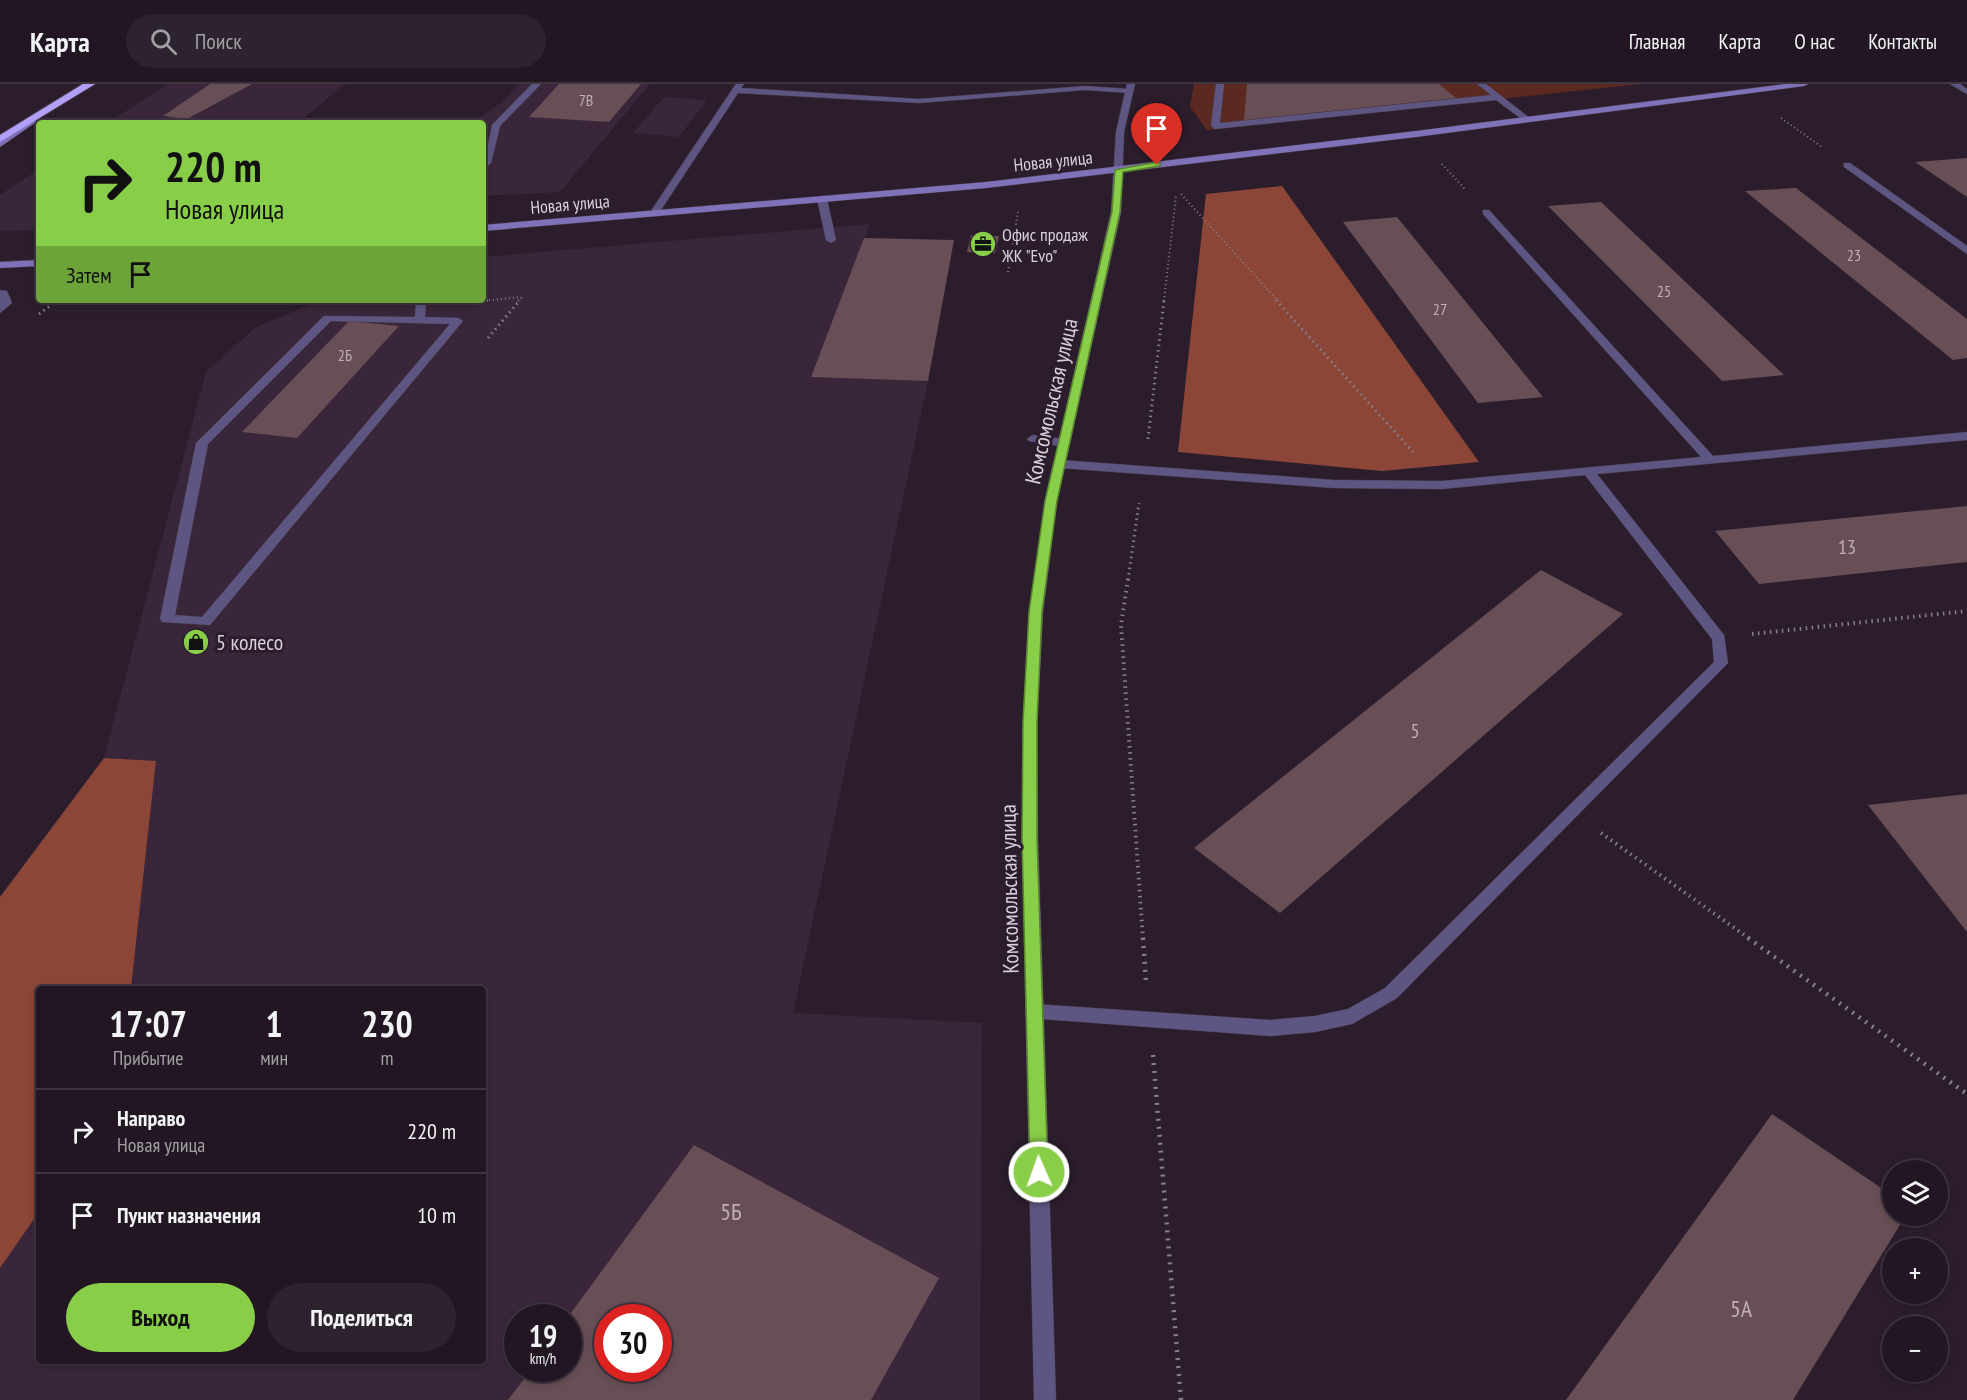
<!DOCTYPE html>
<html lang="ru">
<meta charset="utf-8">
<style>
:root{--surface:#211622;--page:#2d232f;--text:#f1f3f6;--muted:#a29fa5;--line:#3e3540;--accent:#89ce48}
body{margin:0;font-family:"PT Sans Narrow",sans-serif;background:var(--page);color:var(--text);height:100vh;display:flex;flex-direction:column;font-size:22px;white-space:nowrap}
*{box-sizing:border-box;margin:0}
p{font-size:20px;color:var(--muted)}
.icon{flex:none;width:33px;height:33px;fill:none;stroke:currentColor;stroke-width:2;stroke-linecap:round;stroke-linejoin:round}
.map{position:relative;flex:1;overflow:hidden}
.sheet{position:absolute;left:36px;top:902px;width:450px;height:378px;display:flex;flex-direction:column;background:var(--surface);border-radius:6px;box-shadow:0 3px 9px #0003,0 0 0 2px var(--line)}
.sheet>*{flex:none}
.hud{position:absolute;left:36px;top:36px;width:450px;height:183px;border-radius:6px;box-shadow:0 3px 9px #0003,0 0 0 2px var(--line);background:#89ce48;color:#111;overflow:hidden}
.tools{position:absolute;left:1882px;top:1076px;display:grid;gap:12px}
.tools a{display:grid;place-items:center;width:66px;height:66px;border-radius:50%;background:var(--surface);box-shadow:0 3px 9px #0003,0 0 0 2px var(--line);font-size:30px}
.speed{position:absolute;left:504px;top:1220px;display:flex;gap:12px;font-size:30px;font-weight:700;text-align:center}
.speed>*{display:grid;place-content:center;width:78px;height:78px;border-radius:50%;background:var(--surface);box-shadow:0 3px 9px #0003,0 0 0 2px var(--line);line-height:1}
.speed small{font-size:15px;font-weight:400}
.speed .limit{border:9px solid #d22;background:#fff;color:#111}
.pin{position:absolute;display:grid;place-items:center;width:51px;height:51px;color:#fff;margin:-62px -26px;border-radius:50% 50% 50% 0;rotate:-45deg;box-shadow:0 0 6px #0007}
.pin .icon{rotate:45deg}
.me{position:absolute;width:66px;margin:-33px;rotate:358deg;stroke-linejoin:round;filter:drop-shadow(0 0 4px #0008)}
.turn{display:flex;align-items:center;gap:21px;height:126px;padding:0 30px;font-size:27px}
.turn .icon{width:78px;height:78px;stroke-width:2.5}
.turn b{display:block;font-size:42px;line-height:51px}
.then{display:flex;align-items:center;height:57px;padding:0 30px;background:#0003;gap:12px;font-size:22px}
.eta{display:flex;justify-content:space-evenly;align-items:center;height:102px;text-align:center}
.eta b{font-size:36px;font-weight:600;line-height:42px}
.cta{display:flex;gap:12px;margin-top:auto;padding:12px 30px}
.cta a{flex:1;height:69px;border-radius:36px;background:var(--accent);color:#111;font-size:24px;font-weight:600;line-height:69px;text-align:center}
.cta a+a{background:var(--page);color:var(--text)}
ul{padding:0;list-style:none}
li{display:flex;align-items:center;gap:18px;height:84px;padding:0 30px;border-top:2px solid var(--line)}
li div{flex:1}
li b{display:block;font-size:22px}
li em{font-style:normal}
header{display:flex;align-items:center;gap:36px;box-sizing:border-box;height:84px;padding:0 30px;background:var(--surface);border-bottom:2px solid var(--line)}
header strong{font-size:28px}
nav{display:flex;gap:33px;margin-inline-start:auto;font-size:21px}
.search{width:420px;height:54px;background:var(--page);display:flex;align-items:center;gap:15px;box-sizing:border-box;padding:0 21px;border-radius:33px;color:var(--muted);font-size:22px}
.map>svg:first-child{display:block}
</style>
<header>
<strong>Карта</strong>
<div class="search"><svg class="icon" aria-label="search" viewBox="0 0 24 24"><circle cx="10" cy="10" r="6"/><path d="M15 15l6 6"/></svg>Поиск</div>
<nav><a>Главная</a><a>Карта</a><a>О нас</a><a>Контакты</a></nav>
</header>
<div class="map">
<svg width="1967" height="1316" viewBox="0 0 1967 1316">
<rect width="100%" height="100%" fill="#2c1d2d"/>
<path fill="#3a263a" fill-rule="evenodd" d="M167,0H345L298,39H108Z
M519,0H650L560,108L483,112V39H472L499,20Z
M664,13L707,16L679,53L633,49Z
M39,85V146L0,147V111Z
M870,140L811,293L928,297L793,929L982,939L980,1316H0V1184L39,1128V1276H483V904H131L156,678L104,674L206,288L256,243L321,216H483V173ZM518,1233H568V1284H518ZM608,1233H658V1284H608Z"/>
<path fill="#5b2920" d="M1194,0H1641L1207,46L1190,23Z"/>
<path fill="#8b4638" d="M1282,102L1479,378L1382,387L1178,368L1206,110Z
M104,674L156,677L131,904H39V1128L0,1184V813Z"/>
<path fill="#684f56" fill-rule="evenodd" d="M210,0H252L187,35L163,32Z
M559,0H641L609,38L529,33Z
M1247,0H1439L1456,14L1244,36Z
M1967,74V113L1915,78Z
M1796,104L1967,235V274L1953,276L1745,107Z
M1601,118L1784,291L1722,297L1548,122Z
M1397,133L1543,313L1478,319L1343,138Z
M971,151L999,152L995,169L967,168Z
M864,154L954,156L928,297L811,293Z
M349,237L399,242L297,354L242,348Z
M1967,422V478L1759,500L1715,447Z
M1541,486L1623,530L1280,829L1194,764Z
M1967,710V848L1868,721Z
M1772,1030L1893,1112V1131H1906L1793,1316H1566Z
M694,1061L939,1194L871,1316H508L532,1284H568V1233ZM608,1233H658V1284H608Z"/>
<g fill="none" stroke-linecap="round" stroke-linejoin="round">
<g stroke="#483a49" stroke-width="1">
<path id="lane" d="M532,0H541L500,42L491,79L483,86L492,41Z
M736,0H744L741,4L919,15L1085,2L1129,5L1133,7L1129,9L1085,6L919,19L738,9L657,132H651L649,130Z
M1216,0H1224L1220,39L1491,11L1477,0H1486L1531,35L1524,37L1496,16L1215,45L1211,42Z
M1950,0H1960L1967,5V10Z
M1844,79H1850L1967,162V170L1844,83Z
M822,112L827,115L836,156L831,159L826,156L817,115Z
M1483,126H1489L1713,372L1967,348V356L1597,390L1724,551L1728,579L1397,914L1352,940L1315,948L1270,952L1028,934L1025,928L1028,922L1034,920L1270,936L1315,932L1348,925L1385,904L1714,578L1712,555L1585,391L1442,405L1334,404L1060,384L1054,380L1060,376L1334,396L1442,397L1701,373L1483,130Z
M0,206L7,207L12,219L0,229Z
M416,216H426L425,233L458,234L463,237L210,541L162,538L160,535L196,359L324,232L415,233ZM331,237L450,240L202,533L175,531L208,360Z
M1033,351L1065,355L1071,359L1065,363L1029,357L1027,355Z"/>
</g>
<g stroke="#483a49" stroke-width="1">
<path id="street" d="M1127,0H1135L1124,48L1121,128L1057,417L1043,528L1037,638L1038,755L1056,1316H1034L1022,755L1023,638L1029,528L1045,417L1111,128L1116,48Z"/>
</g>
<g stroke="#483a49" stroke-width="1">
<path id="secondary" d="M1785,0H1808L1804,2L1416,53L986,104L483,147V141L986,98L1416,47Z
M36,31L40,34L39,36L0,63V56Z
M39,176V182L0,184V178Z"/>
</g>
<g stroke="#483a49" stroke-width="2">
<path id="highway" d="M83,0H95L0,58V51Z"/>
</g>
<path stroke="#8a7e8a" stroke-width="2" stroke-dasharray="1 3" stroke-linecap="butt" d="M1161,22L1167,47
M1781,34L1822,63
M1442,80L1465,105
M1181,110L1278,217
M1008,188L1018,128
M56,217L58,216
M481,217L521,213
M518,217L522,213
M1164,217L1176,112"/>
<path stroke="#8a7e8a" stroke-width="3" stroke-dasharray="1.5 4" stroke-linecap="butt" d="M1276,216L1413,368
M481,217L492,216
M39,230L58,216
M488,254L520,216
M1148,355L1164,216
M1128,496L1139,419"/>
<path stroke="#8a7e8a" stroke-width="4" stroke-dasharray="1.5 4.5" stroke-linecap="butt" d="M1128,495L1121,541L1143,855
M1752,550L1967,527
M1601,749L1750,855"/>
<path stroke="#8a7e8a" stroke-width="4.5" stroke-dasharray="2 6" stroke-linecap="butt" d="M1143,854L1146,898
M1748,854L1967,1010
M1153,971L1181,1316"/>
<use href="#lane" fill="#5e5682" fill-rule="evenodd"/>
<use href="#street" fill="#5e5682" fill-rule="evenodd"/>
<use href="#secondary" fill="#8072b9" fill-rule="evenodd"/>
<use href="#highway" fill="#b19ff8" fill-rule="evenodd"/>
</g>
<path fill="#89ce48" stroke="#59862f" stroke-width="1.5" d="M1157,78L1160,79V82L1123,88L1120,128L1057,417L1042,528L1037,638V755L1048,1088L1045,1094L1039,1096L1032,1094L1030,1088L1022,755L1023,638L1029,528L1045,417L1112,128L1115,86Z"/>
<defs>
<g id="office-disc" transform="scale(1.35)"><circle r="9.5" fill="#89ce48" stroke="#2c1d2d"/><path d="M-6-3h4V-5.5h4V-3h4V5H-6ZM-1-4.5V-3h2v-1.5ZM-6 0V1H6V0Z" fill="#111"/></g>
<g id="shop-disc" transform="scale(1.35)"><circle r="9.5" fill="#89ce48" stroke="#2c1d2d"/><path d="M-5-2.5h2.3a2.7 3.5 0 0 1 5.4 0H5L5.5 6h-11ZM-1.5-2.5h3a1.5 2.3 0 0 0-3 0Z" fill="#111"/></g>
</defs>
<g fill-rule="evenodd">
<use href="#office-disc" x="983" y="160"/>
<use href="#shop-disc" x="196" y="558"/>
</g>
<g text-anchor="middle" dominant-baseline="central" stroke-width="6" stroke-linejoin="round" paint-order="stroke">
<g font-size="16" fill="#beb0b9">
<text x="586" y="16">7В</text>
<text x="1854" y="171">23</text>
<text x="1664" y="207">25</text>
<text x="1440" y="225">27</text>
<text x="345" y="271">2Б</text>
</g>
<g font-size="18" fill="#dad0da" stroke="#2c1d2d">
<text transform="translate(1053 77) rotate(-6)">Новая улица</text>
<text transform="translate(570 120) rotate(-5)">Новая улица</text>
</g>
<g font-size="18" fill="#dad0da" stroke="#2c1d2d" text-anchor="start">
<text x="1002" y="150">Офис продаж<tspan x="1002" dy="21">ЖК "Evo"</tspan></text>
</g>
<g font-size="20" fill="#beb0b9">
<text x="1847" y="463">13</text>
<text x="1415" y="647">5</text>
</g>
<g font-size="22" fill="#dad0da" stroke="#2c1d2d">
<text transform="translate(1051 317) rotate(-77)">Комсомольская улица</text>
<text transform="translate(1009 805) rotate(-91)">Комсомольская улица</text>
</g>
<g font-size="22" fill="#dad0da" stroke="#2c1d2d" text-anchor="start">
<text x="216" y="558">5 колесо</text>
</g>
<g font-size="24" fill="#beb0b9">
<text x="731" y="1127">5Б</text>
<text x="1741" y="1224">5А</text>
</g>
</g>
</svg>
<div class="tools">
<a><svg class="icon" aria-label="layers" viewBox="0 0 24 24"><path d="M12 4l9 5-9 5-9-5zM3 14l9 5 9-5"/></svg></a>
<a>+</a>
<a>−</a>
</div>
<div class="speed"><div>19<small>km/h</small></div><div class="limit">30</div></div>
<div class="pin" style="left:1157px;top:81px;background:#d93025"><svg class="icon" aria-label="arrive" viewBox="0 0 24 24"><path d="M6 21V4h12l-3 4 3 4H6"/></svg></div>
<svg class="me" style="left:1039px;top:1088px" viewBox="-20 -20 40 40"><circle r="17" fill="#89ce48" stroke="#fff" stroke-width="3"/><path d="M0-11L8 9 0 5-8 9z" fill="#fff"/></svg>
<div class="hud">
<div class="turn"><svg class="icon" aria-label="right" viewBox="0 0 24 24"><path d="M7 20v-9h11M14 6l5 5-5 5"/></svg><div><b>220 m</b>Новая улица</div></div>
<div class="then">Затем<svg class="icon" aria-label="arrive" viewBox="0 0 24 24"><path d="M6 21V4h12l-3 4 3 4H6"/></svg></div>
</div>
<section class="sheet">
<div class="eta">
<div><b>17:07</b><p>Прибытие</p></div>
<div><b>1</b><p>мин</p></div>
<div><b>230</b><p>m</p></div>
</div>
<ul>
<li><svg class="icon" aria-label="right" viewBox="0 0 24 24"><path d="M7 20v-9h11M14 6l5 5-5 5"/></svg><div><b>Направо</b><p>Новая улица</p></div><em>220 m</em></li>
<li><svg class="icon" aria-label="arrive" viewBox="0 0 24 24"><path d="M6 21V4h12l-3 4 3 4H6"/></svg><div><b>Пункт назначения</b></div><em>10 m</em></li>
</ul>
<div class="cta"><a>Выход</a><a>Поделиться</a></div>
</section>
</div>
